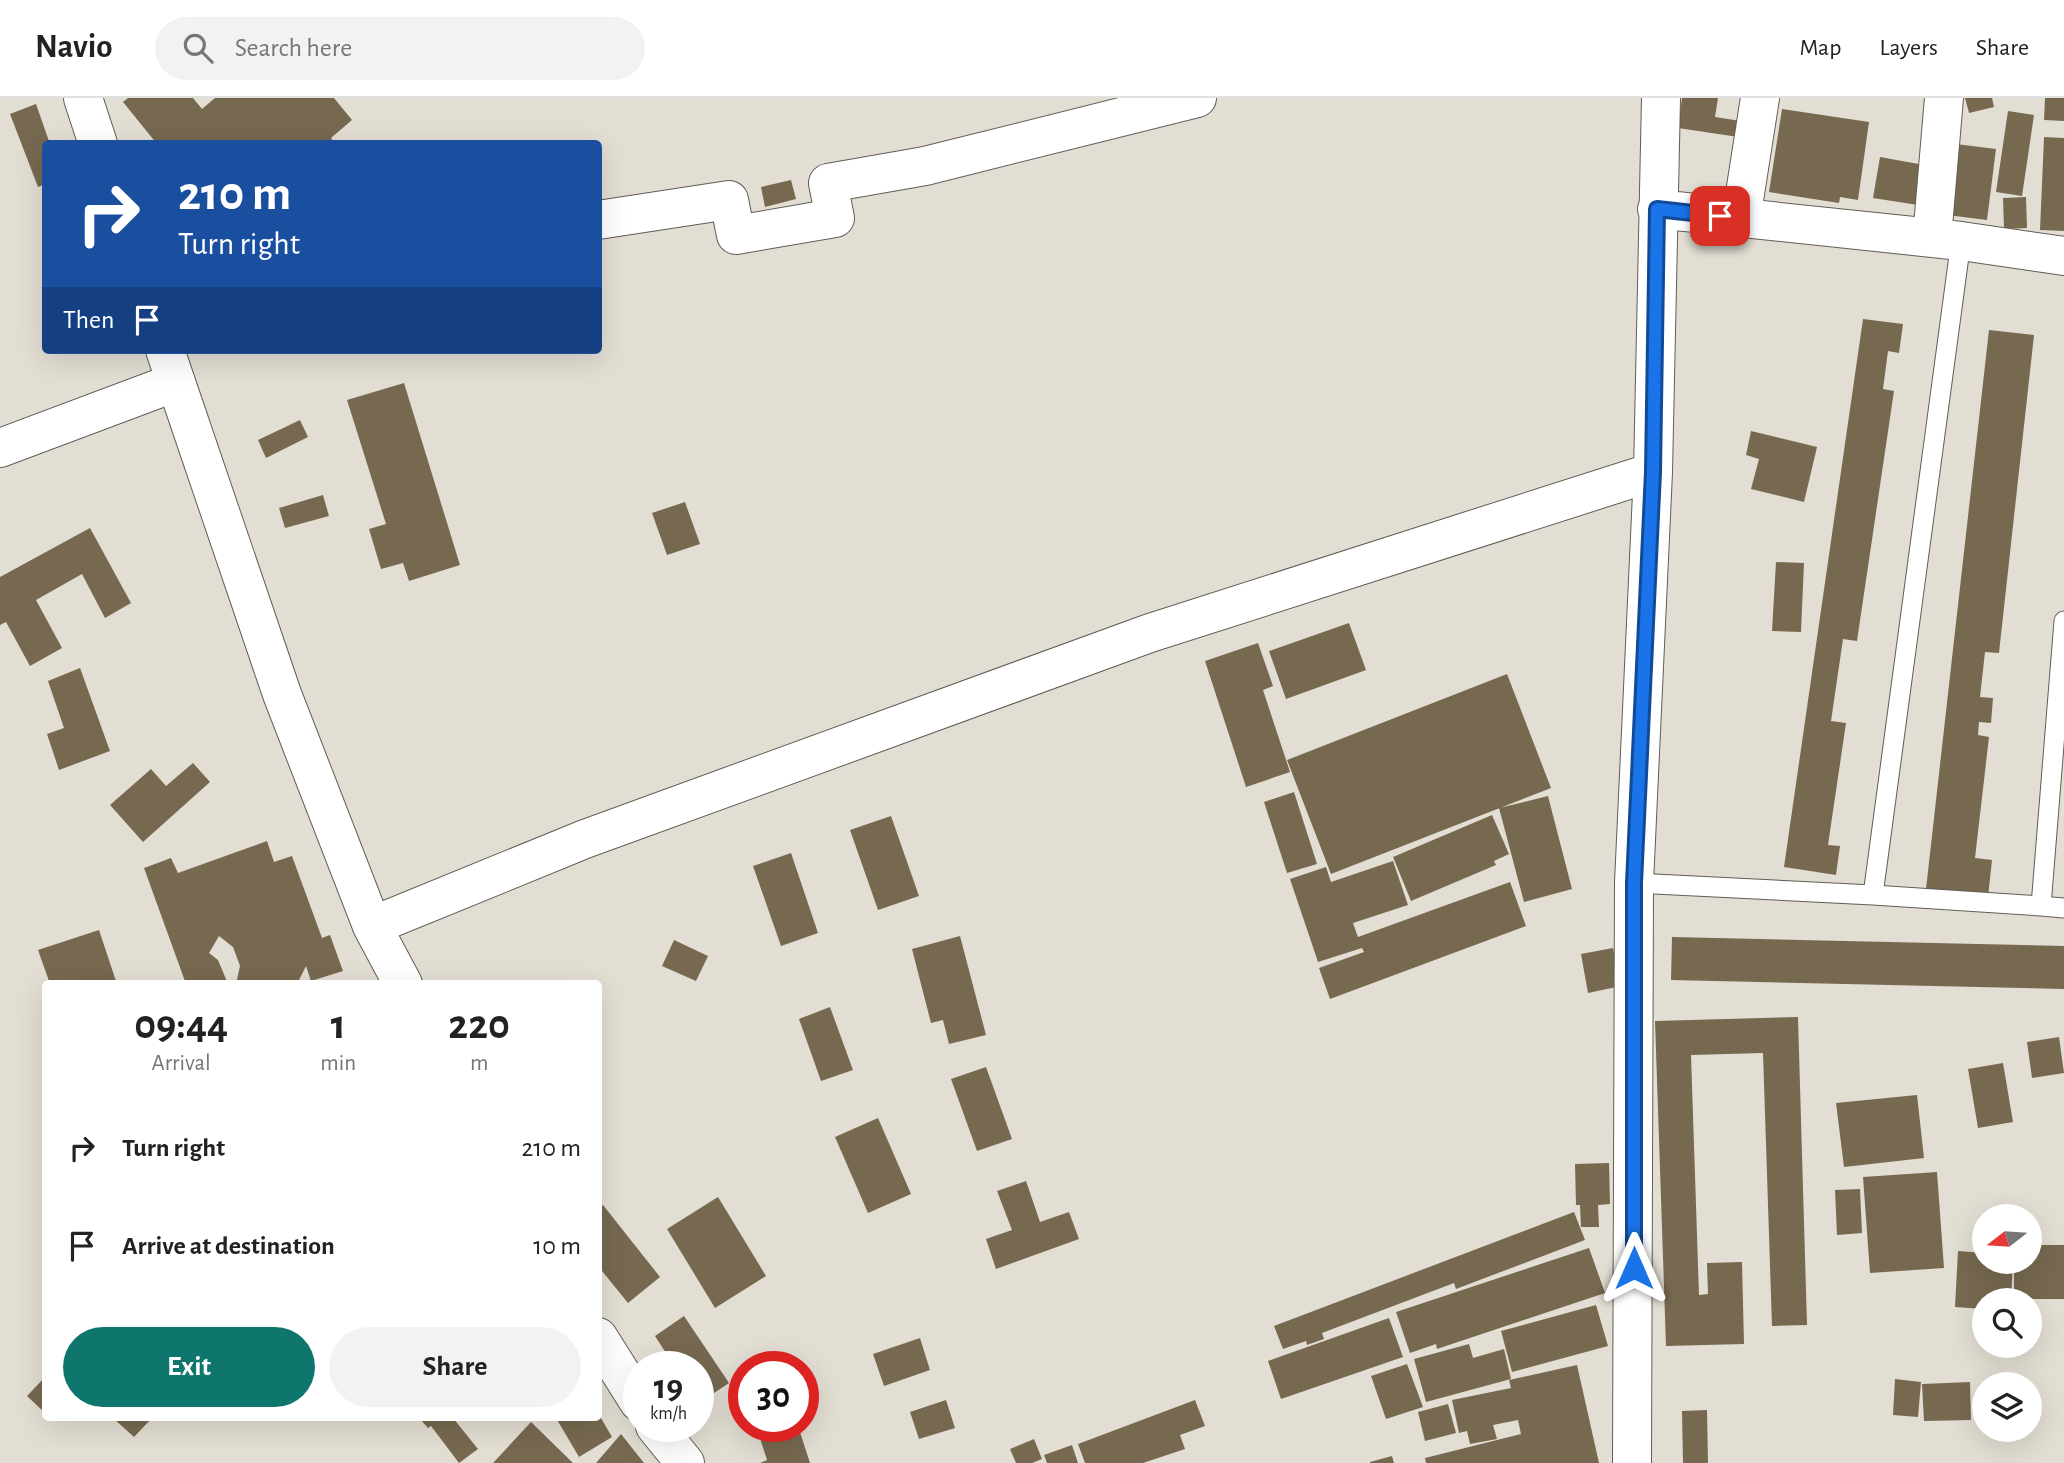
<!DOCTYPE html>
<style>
:root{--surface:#fff;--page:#f2f2f2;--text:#222;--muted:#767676;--line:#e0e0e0;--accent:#0f766e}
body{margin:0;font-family:"Alegreya Sans",sans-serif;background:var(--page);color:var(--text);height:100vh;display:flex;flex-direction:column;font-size:26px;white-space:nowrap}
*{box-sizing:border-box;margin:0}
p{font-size:23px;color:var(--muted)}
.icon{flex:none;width:38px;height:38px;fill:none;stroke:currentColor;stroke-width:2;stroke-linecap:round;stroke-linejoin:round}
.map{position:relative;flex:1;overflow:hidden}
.side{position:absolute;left:42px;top:882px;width:560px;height:441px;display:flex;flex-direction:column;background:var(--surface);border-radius:7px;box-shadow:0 7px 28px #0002}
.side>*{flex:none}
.guide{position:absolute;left:42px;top:42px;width:560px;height:214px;border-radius:7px;box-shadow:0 7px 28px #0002;background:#1a4fa0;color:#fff;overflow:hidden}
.needle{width:46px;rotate:253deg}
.fabs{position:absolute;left:1972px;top:1106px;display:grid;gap:14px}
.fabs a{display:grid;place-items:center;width:70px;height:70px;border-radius:50%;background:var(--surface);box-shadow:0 7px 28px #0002;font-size:35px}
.speed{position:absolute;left:623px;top:1253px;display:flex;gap:14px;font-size:35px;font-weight:700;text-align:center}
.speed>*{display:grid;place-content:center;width:91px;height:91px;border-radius:50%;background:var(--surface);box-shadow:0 7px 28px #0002;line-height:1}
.speed small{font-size:18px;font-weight:400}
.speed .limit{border:10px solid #d22;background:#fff;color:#111}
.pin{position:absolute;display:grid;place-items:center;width:60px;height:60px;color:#fff;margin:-30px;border-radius:14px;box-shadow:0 4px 10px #0006}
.me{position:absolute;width:77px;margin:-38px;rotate:0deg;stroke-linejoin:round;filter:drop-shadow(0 0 5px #0008)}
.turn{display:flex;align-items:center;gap:24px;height:147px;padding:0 21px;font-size:32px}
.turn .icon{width:91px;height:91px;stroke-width:2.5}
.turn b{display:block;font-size:49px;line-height:60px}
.then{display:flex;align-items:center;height:66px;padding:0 21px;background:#0003;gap:14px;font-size:26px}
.eta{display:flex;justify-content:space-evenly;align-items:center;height:119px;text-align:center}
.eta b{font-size:42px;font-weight:700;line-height:49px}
.primary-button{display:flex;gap:14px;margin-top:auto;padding:14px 21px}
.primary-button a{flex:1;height:80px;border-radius:42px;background:var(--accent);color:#fff;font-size:28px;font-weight:700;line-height:80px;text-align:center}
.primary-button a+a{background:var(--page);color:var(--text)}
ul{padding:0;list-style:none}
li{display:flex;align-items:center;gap:21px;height:98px;padding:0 21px}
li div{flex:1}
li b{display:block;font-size:26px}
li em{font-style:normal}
header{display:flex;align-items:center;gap:42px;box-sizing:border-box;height:98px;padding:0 35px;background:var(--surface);border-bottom:2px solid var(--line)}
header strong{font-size:33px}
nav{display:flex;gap:38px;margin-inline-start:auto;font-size:24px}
.search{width:490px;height:63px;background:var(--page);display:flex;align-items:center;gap:18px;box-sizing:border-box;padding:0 24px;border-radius:38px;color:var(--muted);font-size:26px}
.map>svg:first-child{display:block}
</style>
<header>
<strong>Navio</strong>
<div class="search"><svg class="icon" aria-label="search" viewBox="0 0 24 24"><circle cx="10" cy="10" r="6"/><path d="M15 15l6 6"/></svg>Search here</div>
<nav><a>Map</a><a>Layers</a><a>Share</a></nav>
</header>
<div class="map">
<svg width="2064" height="1365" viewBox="0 0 2064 1365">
<rect width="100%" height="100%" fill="#e3ded3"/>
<path fill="#776950" d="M128,0H193L202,11L215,0H334L352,22L331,40L335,46H157L123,4Z
M1682,0H1718L1715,19L1747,24L1745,40L1678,30Z
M1965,0H1992L1994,9L1969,15Z
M2045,0H2064V23L2044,22Z
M36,6L50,46H46V86L38,89L10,16Z
M1782,11L1869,24L1858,102L1840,99L1839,105L1769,94Z
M2008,13L2034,17L2022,98L1996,94Z
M2044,39L2064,40V133L2040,132Z
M1948,45L1996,51L1987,122L1939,116Z
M1880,59L1924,67L1918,107L1873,100Z
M791,82L796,101L765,109L761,89Z
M2026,99L2027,130L2004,131L2003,100Z
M1863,221L1903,226L1899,255L1888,253L1883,291L1894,293L1857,543L1843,541L1831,623L1846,625L1828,747L1840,748L1836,777L1784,769Z
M1989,232L2034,237L1999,555L1985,554L1980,599L1993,600L1991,625L1979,624L1978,637L1989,639L1975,760L1992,762L1988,799L1926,791Z
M404,285L460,467L409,483L403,465L381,471L369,431L386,426L347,302Z
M300,322L308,339L266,360L258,342Z
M1751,333L1817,349L1804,404L1751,391L1759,361L1746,357Z
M323,397L329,418L285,430L279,410Z
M685,404L700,446L667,457L652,415Z
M90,430L131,505L105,520L82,476L36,502L62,550L30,568L6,524L0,527V479Z
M1776,464L1804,465L1801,534L1772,533Z
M1349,525L1366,572L1286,601L1269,553Z
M1258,545L1273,588L1263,592L1290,674L1246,689L1205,563Z
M80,570L110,653L59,672L47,636L64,630L48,583Z
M1507,576L1551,690L1331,776L1287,662Z
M193,665L210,684L143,744L110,707L151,671L166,688Z
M1294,694L1317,766L1287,775L1264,704Z
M1548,698L1572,791L1524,804L1499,710Z
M1492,717L1509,756L1494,763L1496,767L1411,803L1393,759Z
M891,718L919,798L878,812L850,732Z
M267,743L274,764L292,758L322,840L330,837L343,873L311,883L306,868L297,886H236L240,868L233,849L219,838L209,855L218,862L228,886H186L144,770L171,760L178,775Z
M791,755L818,835L781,848L753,768Z
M1393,763L1408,807L1353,825L1358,839L1510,784L1526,828L1330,901L1319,870L1364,854L1362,850L1318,864L1290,781L1326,769L1331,784Z
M99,832L117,886H50L38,852Z
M960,838L986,937L949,946L943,922L931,925L912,851Z
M1672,839L2064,848V891L1671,882Z
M674,842L708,858L696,883L662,868Z
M1613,850L1621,888L1588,895L1581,856Z
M830,909L853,972L821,983L799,921Z
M1798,919L1807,1227L1772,1228L1763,955L1691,957L1699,1197L1708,1196L1707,1165L1742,1164L1744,1246L1666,1248L1655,923Z
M2059,939L2064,975L2032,980L2027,944Z
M2003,965L2013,1024L1978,1030L1968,971Z
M986,969L1012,1041L977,1053L951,981Z
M1917,997L1924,1060L1844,1069L1836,1005Z
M878,1020L911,1096L868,1115L835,1039Z
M1609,1065L1610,1106L1598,1107L1599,1129H1581L1580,1107H1576L1575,1066Z
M1937,1074L1944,1170L1870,1175L1863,1079Z
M1026,1083L1040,1124L1069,1114L1079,1141L996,1171L986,1141L1012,1132L997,1093Z
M1860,1091L1862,1135L1837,1137L1835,1092Z
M718,1099L766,1178L715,1210L667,1131Z
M603,1107L660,1179L628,1205L598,1168V1111Z
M1574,1114L1585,1142L1456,1191L1454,1185L1322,1235L1324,1241L1307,1247L1306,1243L1283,1251L1274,1228Z
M2030,1147H2064V1201H2014V1164H2030Z
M1589,1150L1605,1195L1437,1251L1436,1246L1410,1255L1396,1214Z
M1958,1153L1984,1155V1164H2013L2011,1202H1984V1211L1955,1209Z
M1596,1207L1608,1248L1512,1274L1501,1233Z
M684,1218L729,1285L699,1305L698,1269H675L655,1238Z
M1389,1220L1403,1259L1281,1301L1268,1263Z
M920,1240L930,1272L884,1288L873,1256Z
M1469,1246L1473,1260L1504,1251L1511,1281L1426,1304L1414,1261Z
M1407,1266L1423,1309L1386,1321L1371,1278Z
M1577,1267L1599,1365H1426L1425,1360L1521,1336L1518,1322L1493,1327L1497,1341L1470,1346L1467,1333L1459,1335L1452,1302L1511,1290L1509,1282Z
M46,1278V1312L44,1314L27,1298Z
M1895,1281L1921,1284L1918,1319L1893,1317Z
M1970,1284L1971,1322L1924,1323L1922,1286Z
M946,1302L955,1330L919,1341L910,1314Z
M1195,1302L1205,1328L1180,1337L1185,1351L1143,1365H1085L1078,1346Z
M1448,1306L1456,1335L1425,1343L1418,1314Z
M1707,1312L1708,1365H1683L1682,1313Z
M598,1315L612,1339L579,1359L556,1320H598Z
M113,1320H152L134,1339Z
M419,1320H453L478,1351L459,1365L431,1328L428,1330Z
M531,1324L573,1365H493Z
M756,1328H798L810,1365H760L767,1362Z
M621,1336L644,1365H596Z
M1034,1341L1042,1361L1032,1365H1016L1010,1351Z
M1072,1347L1078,1365H1047L1044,1357Z
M1392,1358L1394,1365H1370V1364Z"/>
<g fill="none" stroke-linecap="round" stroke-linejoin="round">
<g stroke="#625d55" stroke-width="21">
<path id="service" d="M1634,785L1873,797L2041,808L2064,523
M1873,797L1961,143
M2041,808L2064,810"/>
</g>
<g stroke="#625d55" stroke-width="40">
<path id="minor" d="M83,0L98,46
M1657,111L1961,143L2064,158
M1741,121L1760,0
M598,122L729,102L736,137L835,120L828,85L925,68L1197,0
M1932,140L1944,0
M165,252L282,596L372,828L403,886
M0,350L176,284
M372,828L585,741L1150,535L1653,374
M598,1239L639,1304
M655,1328L685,1365
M1632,1365L1634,785L1653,374L1661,0"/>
</g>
<use href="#service" stroke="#fff" stroke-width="19"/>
<use href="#minor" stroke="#fff" stroke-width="38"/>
</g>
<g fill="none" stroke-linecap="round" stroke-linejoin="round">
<g stroke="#114b97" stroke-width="18">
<path id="route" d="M1634,1170V785L1653,374L1657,111L1720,118"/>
</g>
<use href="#route" stroke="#1a73e8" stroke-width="12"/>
</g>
</svg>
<div class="fabs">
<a><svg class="needle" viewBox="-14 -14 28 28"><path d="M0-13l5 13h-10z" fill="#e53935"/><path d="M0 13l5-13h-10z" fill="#767676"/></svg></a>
<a><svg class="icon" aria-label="search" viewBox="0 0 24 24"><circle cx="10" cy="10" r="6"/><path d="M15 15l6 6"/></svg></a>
<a><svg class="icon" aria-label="layers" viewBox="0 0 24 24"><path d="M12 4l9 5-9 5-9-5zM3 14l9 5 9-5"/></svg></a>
</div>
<div class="speed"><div>19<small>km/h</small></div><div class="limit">30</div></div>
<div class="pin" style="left:1720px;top:118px;background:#d93025"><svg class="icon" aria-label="arrive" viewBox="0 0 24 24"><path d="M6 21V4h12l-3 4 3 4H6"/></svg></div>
<svg class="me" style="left:1634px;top:1170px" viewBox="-20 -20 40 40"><path d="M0-17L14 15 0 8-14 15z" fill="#1a73e8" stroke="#fff" stroke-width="4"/></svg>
<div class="guide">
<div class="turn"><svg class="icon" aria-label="right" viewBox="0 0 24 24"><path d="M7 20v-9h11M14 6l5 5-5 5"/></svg><div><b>210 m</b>Turn right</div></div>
<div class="then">Then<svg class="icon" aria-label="arrive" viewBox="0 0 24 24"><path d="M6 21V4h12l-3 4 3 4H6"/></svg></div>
</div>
<section class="side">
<div class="eta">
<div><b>09:44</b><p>Arrival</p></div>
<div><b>1</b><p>min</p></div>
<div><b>220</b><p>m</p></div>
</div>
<ul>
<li><svg class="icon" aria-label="right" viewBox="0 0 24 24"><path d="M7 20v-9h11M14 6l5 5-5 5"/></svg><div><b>Turn right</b></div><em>210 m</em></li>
<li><svg class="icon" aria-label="arrive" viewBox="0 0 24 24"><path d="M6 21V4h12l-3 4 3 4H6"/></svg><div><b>Arrive at destination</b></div><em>10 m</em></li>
</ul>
<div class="primary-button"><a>Exit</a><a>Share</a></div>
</section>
</div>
